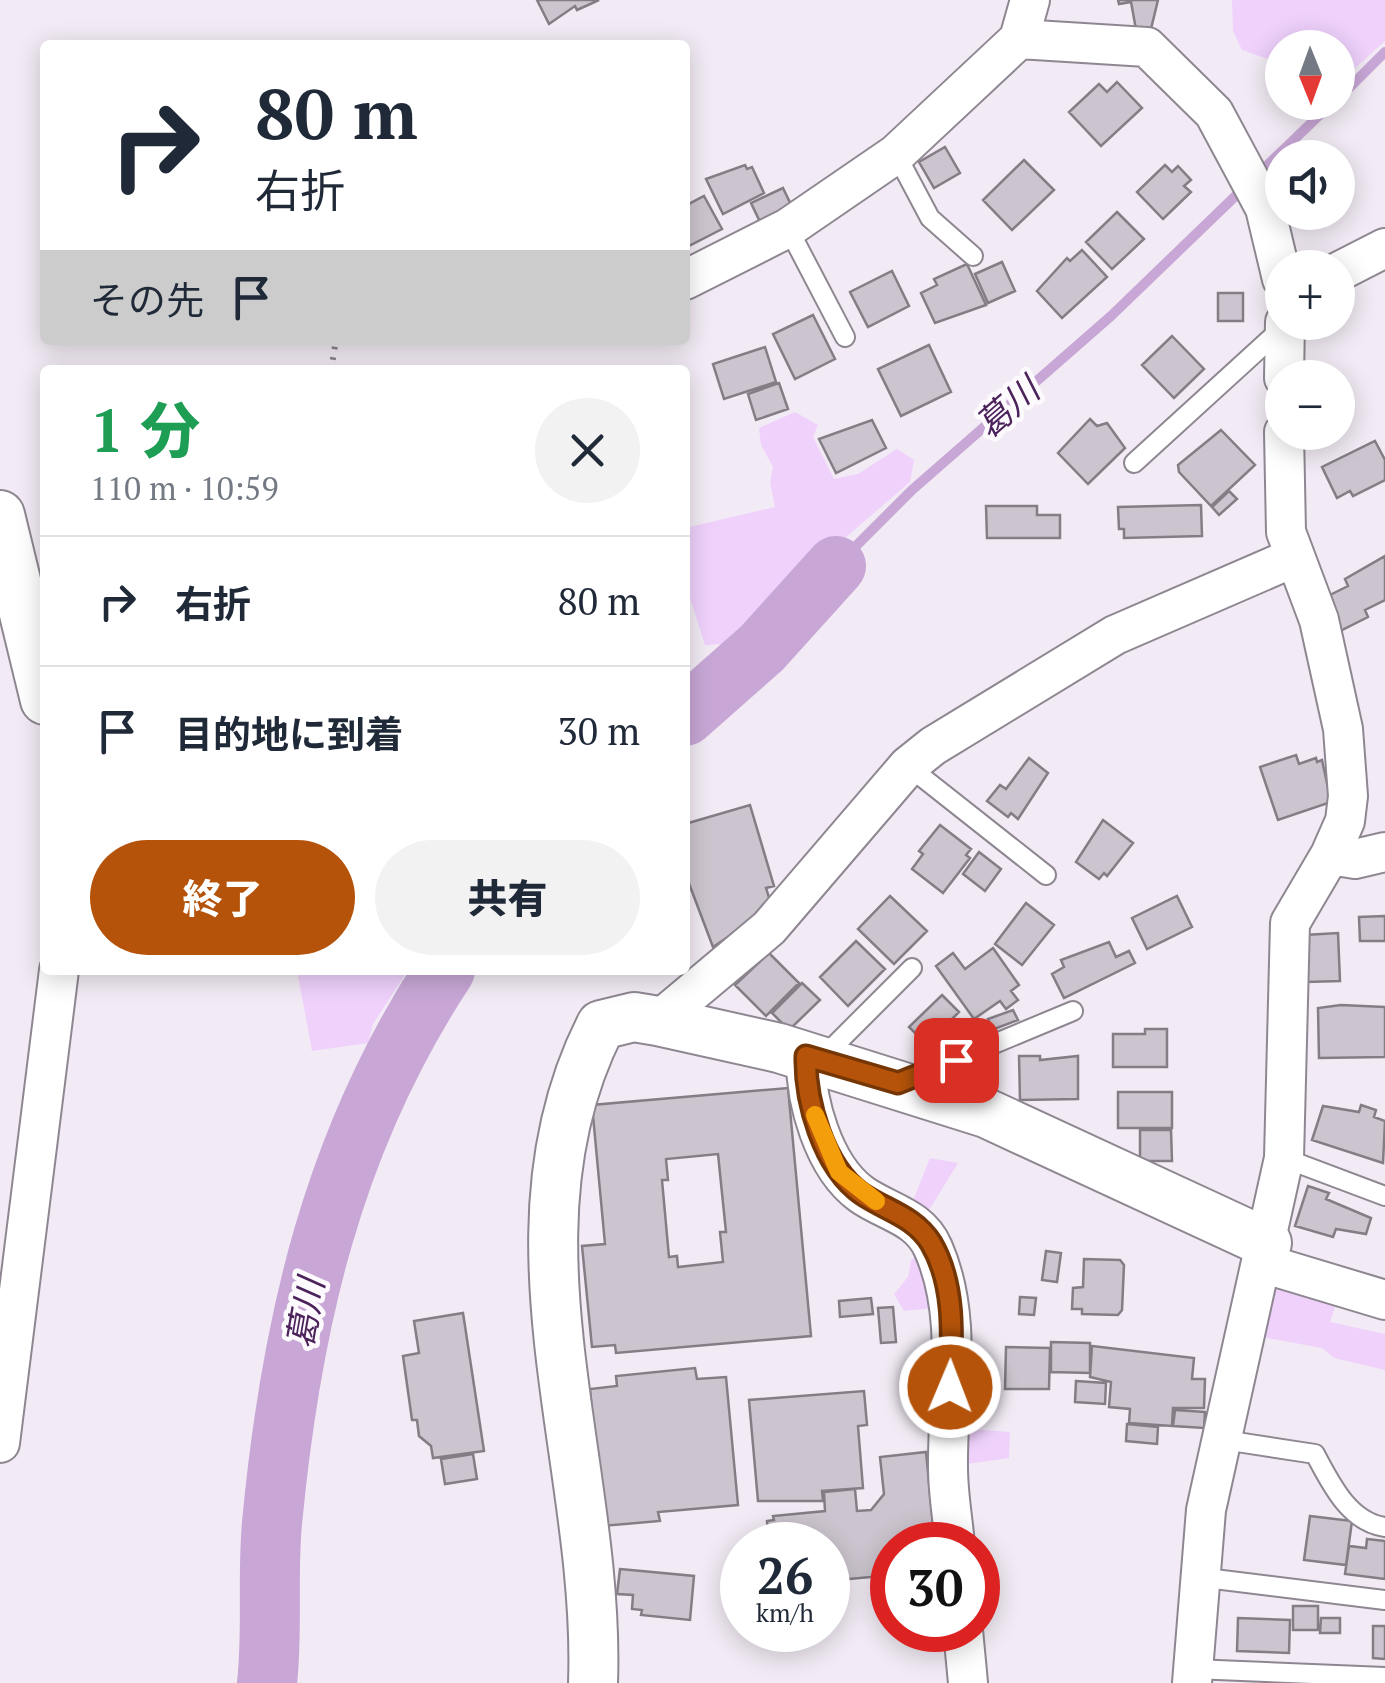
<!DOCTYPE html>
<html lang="ja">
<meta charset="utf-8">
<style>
:root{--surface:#fff;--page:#f2f2f3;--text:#1f2937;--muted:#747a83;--line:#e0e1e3;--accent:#b45309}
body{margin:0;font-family:"PT Serif","Noto Sans JP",serif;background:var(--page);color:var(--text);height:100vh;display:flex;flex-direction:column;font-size:38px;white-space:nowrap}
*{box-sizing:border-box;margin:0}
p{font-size:32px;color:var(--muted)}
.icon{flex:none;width:55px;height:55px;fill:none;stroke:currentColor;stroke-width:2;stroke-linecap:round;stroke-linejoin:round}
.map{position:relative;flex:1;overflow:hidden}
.panel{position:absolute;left:40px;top:365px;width:650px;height:610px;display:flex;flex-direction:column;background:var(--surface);border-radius:10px;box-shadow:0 5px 25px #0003}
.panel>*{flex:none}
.guide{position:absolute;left:40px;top:40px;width:650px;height:305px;border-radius:10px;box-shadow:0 5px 25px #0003;background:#fff;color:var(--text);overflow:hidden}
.needle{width:65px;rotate:179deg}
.tools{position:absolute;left:1265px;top:30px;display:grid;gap:20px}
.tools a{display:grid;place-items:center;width:90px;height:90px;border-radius:50%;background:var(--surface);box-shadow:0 5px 25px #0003;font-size:50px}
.speed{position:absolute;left:720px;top:1522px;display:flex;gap:20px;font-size:50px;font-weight:700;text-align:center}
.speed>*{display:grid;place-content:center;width:130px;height:130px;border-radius:50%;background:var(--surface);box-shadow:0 5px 25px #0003;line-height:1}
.speed small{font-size:25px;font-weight:400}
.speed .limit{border:15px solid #d22;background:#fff;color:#111}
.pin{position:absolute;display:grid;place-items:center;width:85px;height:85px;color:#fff;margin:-42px;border-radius:20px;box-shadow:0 5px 15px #0006}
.me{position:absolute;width:110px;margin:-55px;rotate:1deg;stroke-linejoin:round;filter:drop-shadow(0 0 8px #0008)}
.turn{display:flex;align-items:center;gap:35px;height:210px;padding:0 50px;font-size:45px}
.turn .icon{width:130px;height:130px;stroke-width:2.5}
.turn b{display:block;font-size:70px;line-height:85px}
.then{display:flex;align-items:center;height:95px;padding:0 50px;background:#0003;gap:20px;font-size:38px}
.round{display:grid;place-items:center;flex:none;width:105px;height:105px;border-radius:52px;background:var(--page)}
.overview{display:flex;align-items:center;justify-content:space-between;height:170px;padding:0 50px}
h1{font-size:60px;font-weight:800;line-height:75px;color:#1e9e55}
.primary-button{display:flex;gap:20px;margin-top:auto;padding:20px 50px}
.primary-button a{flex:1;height:115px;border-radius:60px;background:var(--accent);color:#fff;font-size:40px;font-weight:800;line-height:115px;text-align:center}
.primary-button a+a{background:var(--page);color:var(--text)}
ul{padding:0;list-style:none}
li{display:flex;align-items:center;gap:30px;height:130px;padding:0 50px;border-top:2px solid var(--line)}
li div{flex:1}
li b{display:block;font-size:38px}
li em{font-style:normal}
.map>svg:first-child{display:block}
</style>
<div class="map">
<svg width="1385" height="1683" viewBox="0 0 1385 1683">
<rect width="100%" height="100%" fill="#f2ebf5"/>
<path fill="#efd1fc" d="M1232,0H1385V41L1353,70L1338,73V48H1282V64L1242,50L1233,31Z
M795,412L818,425L813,437L834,479L858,474L897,449L914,460L910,482L811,567L782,585L749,630L724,644L705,645L690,598L685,597V528L775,507L770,483L773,467L761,445L759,428Z
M297,970H408L373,1024L368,1043L312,1051Z
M930,1158L958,1163L923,1220L909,1211Z
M918,1256L944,1307L904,1311L894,1294L908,1277L911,1260Z
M1276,1279L1338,1298L1330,1322L1385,1334V1370L1334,1358L1322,1348L1262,1337Z
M954,1428L1010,1432L1009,1458L953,1466Z"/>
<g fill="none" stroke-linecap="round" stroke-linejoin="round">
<path stroke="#c8a7d6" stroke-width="10" d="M1338,99L1385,52
M836,566L912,490L1111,316L1333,102"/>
<path stroke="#c8a7d6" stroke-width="60" d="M685,716L762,648L836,566
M267,1683C273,1630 267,1577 272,1523C291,1323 333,1140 445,970"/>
</g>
<path fill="#ccc5cf" stroke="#847d86" stroke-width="2.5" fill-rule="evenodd" d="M537,0H599L577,10L575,6L549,24Z
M1118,0H1158L1149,37L1137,35L1131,2L1119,4Z
M1117,82L1142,108L1101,146L1069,112L1099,84L1107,92Z
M945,147L960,173L934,188L919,162Z
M1024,160L1054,190L1012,230L983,200Z
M745,165L747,169L752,167L764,193L723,214L706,179Z
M1165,165L1172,172L1178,166L1191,180L1184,186L1191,192L1163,219L1137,192Z
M783,188L794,211L762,226L751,203Z
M704,196L722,229L685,248V206Z
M1117,212L1144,239L1112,269L1086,242Z
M1082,250L1107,277L1062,318L1037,291L1067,258L1070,261Z
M1002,262L1015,291L988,303L975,274Z
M967,264L986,305L935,323L921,293L937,285L934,279Z
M892,271L909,306L868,327L850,292Z
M1218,293H1243V321H1218Z
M813,315L835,359L795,379L773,334Z
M1172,336L1204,369L1174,398L1142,365Z
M929,345L951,392L901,416L878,369Z
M765,347L776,382L724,399L713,364Z
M779,383L788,409L756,420L748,394Z
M1090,419L1097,426L1107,423L1125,448L1088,484L1058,453Z
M872,420L886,448L836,473L819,439Z
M1221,430L1255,465L1211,506L1179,472L1178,465Z
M1375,441L1385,460V480L1353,496L1350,491L1337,498L1322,467Z
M1229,491L1237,499L1219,515L1212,507Z
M1201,505L1202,536L1124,538V529H1119L1118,507Z
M986,506H1037V515H1060V538H987Z
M1385,556V600L1365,610L1368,617L1340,631L1324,598L1348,586L1345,579Z
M1296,755L1299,764L1316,758L1317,762L1322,760L1331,802L1278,820L1260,767Z
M1029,758L1048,773L1018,819L1011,813L1008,817L987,801L1000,785L1006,789Z
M750,805L774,886L766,888L772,907L713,947L685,873V824Z
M1103,820L1133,843L1107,876L1104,873L1099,879L1076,862Z
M940,825L971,849L966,855L970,858L943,893L912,869L923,854L919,851Z
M979,852L1001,869L985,891L963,874Z
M890,896L927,931L894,964L858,929Z
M1177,896L1192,927L1147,949L1132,918Z
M1026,903L1054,925L1022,965L995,944Z
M1385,916V941H1360L1359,917Z
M1338,933L1340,981L1306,982L1305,935Z
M856,941L885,969L848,1006L820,977Z
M1109,942L1116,957L1129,951L1135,963L1064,998L1052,974L1064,967L1061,960Z
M993,948L1019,985L1011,991L1018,1000L1006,1009L1000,1001L974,1019L936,966L953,953L965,969Z
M769,953L799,983L766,1016L735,985Z
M802,983L820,1000L789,1030L772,1013Z
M942,995L959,1012L950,1021L956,1027L932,1050L909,1027Z
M1341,1005L1385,1007V1057L1319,1058L1318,1008Z
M1013,1010L1018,1020L992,1030L988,1019Z
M1145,1029H1167V1067H1113V1034H1145Z
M1019,1056H1040V1060L1078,1056V1099L1020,1100Z
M788,1088L811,1336L616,1353L615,1345L592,1347L582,1246L605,1244L592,1105ZM718,1154L726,1232H720L723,1262L678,1267L677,1256L669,1257L662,1180H668L666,1159Z
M1118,1092H1172V1128H1118Z
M1361,1105L1376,1110L1374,1117L1385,1121L1383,1163L1312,1140L1323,1106L1359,1112Z
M1140,1130H1171L1172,1161H1140Z
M1308,1186L1329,1193L1326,1199L1371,1218L1366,1234L1336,1229L1333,1237L1295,1226Z
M1046,1251L1061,1253L1057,1282L1042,1280Z
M1084,1259L1120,1260L1124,1265L1122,1310L1118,1315L1082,1314V1309H1072L1073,1288L1083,1287Z
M1020,1297L1036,1298L1034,1315L1019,1314Z
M871,1298L873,1314L840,1317L839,1301Z
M893,1307L896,1342L881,1343L878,1308Z
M463,1313L484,1451L433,1458L431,1446L419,1436L417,1420H412L403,1356L419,1353L414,1321Z
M1051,1342L1090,1343V1373L1051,1372Z
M1092,1346L1194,1358L1192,1379H1205L1204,1408H1173L1172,1426L1129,1423L1130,1409L1109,1407L1111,1382L1090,1377Z
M1006,1347L1050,1348L1049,1389H1005Z
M695,1368L697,1379L726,1377L738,1505L658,1512L660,1521L602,1526L590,1389L617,1386L616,1376Z
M1076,1381L1106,1383L1105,1404L1075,1402Z
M864,1391L867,1425L858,1426L863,1488L822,1491L823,1501H758L749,1400Z
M1175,1410L1205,1412L1204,1428L1173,1426Z
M1127,1424L1158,1427L1157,1444L1126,1441Z
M926,1452L935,1545H892V1575L828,1581V1545H769L767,1521L774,1520L773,1516L825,1511L824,1492L855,1489L857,1511L871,1510L884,1494L880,1457Z
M473,1454L477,1479L445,1484L441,1459Z
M1310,1516L1352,1521L1346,1565L1304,1560Z
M1367,1539L1385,1541V1579L1345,1574L1349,1546L1366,1548Z
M620,1569L694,1576L690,1620L641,1615L642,1610L632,1609L633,1595L617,1594Z
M1293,1606H1318V1630H1293Z
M1238,1618L1290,1620L1289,1653L1237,1651Z
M1321,1618H1340V1633H1320Z
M1373,1626H1385V1659L1373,1658Z"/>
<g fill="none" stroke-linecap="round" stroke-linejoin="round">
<g stroke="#8e8791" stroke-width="22">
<path id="service" d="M896,154L930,218L973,256
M788,228L845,337
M1134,463L1281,329
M908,766L1046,875
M824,1056L912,968
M912,1078L1073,1011
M1284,1158L1385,1196
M1224,1440L1315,1454C1331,1484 1349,1522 1385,1527
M1198,1577L1385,1600
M1193,1669L1385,1677"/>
</g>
<g stroke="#8e8791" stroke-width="42">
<path id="minor" d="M1019,39L1147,47L1214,113L1265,208L1282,279
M1338,272L1385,248
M685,280L788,228L896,154L1019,39L1030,0
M1284,378L1285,322
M1330,855L1355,859L1385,852
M658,1021L769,928L908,766L933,746L1115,635L1295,557
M806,1056C805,1100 823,1166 861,1194C886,1212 919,1216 933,1248C964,1318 947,1394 948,1468C948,1494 953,1520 955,1545
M1262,1263L1385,1300
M0,1443L59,970
M963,1630L968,1683
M1192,1683L1206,1510L1284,1158L1290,923L1330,855L1345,821L1348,796L1343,729L1319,620L1286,532L1284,432"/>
</g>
<g stroke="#8e8791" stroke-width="52">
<path id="tertiary" d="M0,515L45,700
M593,1683C601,1464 494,1234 601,1025L634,1017L658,1021L779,1048L986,1113L1267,1243"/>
</g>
<path stroke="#87838a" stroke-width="6" stroke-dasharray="2.5 8" stroke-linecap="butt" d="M331,370L336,340"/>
<use href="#service" stroke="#fff" stroke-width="18"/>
<use href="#minor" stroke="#fff" stroke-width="38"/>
<use href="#tertiary" stroke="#fff" stroke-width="48"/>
</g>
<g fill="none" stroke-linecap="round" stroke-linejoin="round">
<g stroke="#753606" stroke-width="25">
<path id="route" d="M950,1387C952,1340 956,1285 931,1243C914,1216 887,1211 862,1194C823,1167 805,1100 806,1056L898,1083L956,1060"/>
</g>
<use href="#route" stroke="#b45309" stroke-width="18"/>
<path stroke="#f59e0b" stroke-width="18" d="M815,1115L839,1172L876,1201"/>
</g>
<g text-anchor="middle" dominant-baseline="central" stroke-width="9" stroke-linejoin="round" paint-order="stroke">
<g font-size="35" font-style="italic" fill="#4c225b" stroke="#fdfafe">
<text transform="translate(1007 407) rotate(-41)">葛川</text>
<text transform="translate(305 1313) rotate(-80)">葛川</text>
</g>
</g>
</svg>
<div class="tools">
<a><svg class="needle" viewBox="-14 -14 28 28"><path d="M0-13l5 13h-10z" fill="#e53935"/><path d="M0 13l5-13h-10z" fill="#747a83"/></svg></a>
<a><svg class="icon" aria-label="sound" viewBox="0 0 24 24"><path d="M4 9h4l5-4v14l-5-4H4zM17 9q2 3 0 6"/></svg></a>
<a>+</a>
<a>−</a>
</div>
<div class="speed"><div>26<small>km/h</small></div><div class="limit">30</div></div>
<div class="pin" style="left:956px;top:1060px;background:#d93025"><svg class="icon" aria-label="arrive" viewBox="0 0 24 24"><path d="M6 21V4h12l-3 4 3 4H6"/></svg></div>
<svg class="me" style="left:950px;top:1387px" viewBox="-20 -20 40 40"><circle r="17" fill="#b45309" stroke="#fff" stroke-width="3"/><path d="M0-11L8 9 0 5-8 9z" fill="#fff"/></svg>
<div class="guide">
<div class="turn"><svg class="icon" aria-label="right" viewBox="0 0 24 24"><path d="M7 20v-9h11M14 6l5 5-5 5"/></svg><div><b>80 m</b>右折</div></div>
<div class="then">その先<svg class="icon" aria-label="arrive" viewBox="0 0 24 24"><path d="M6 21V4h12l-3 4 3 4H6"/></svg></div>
</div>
<section class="panel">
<div class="overview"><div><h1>1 分</h1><p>110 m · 10:59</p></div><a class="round"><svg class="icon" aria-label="close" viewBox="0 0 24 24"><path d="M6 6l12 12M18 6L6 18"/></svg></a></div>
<ul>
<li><svg class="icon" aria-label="right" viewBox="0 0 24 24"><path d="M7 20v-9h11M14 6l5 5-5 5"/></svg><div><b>右折</b></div><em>80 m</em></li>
<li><svg class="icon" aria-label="arrive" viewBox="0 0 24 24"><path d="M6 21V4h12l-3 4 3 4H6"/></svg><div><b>目的地に到着</b></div><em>30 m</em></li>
</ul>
<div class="primary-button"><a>終了</a><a>共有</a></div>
</section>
</div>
